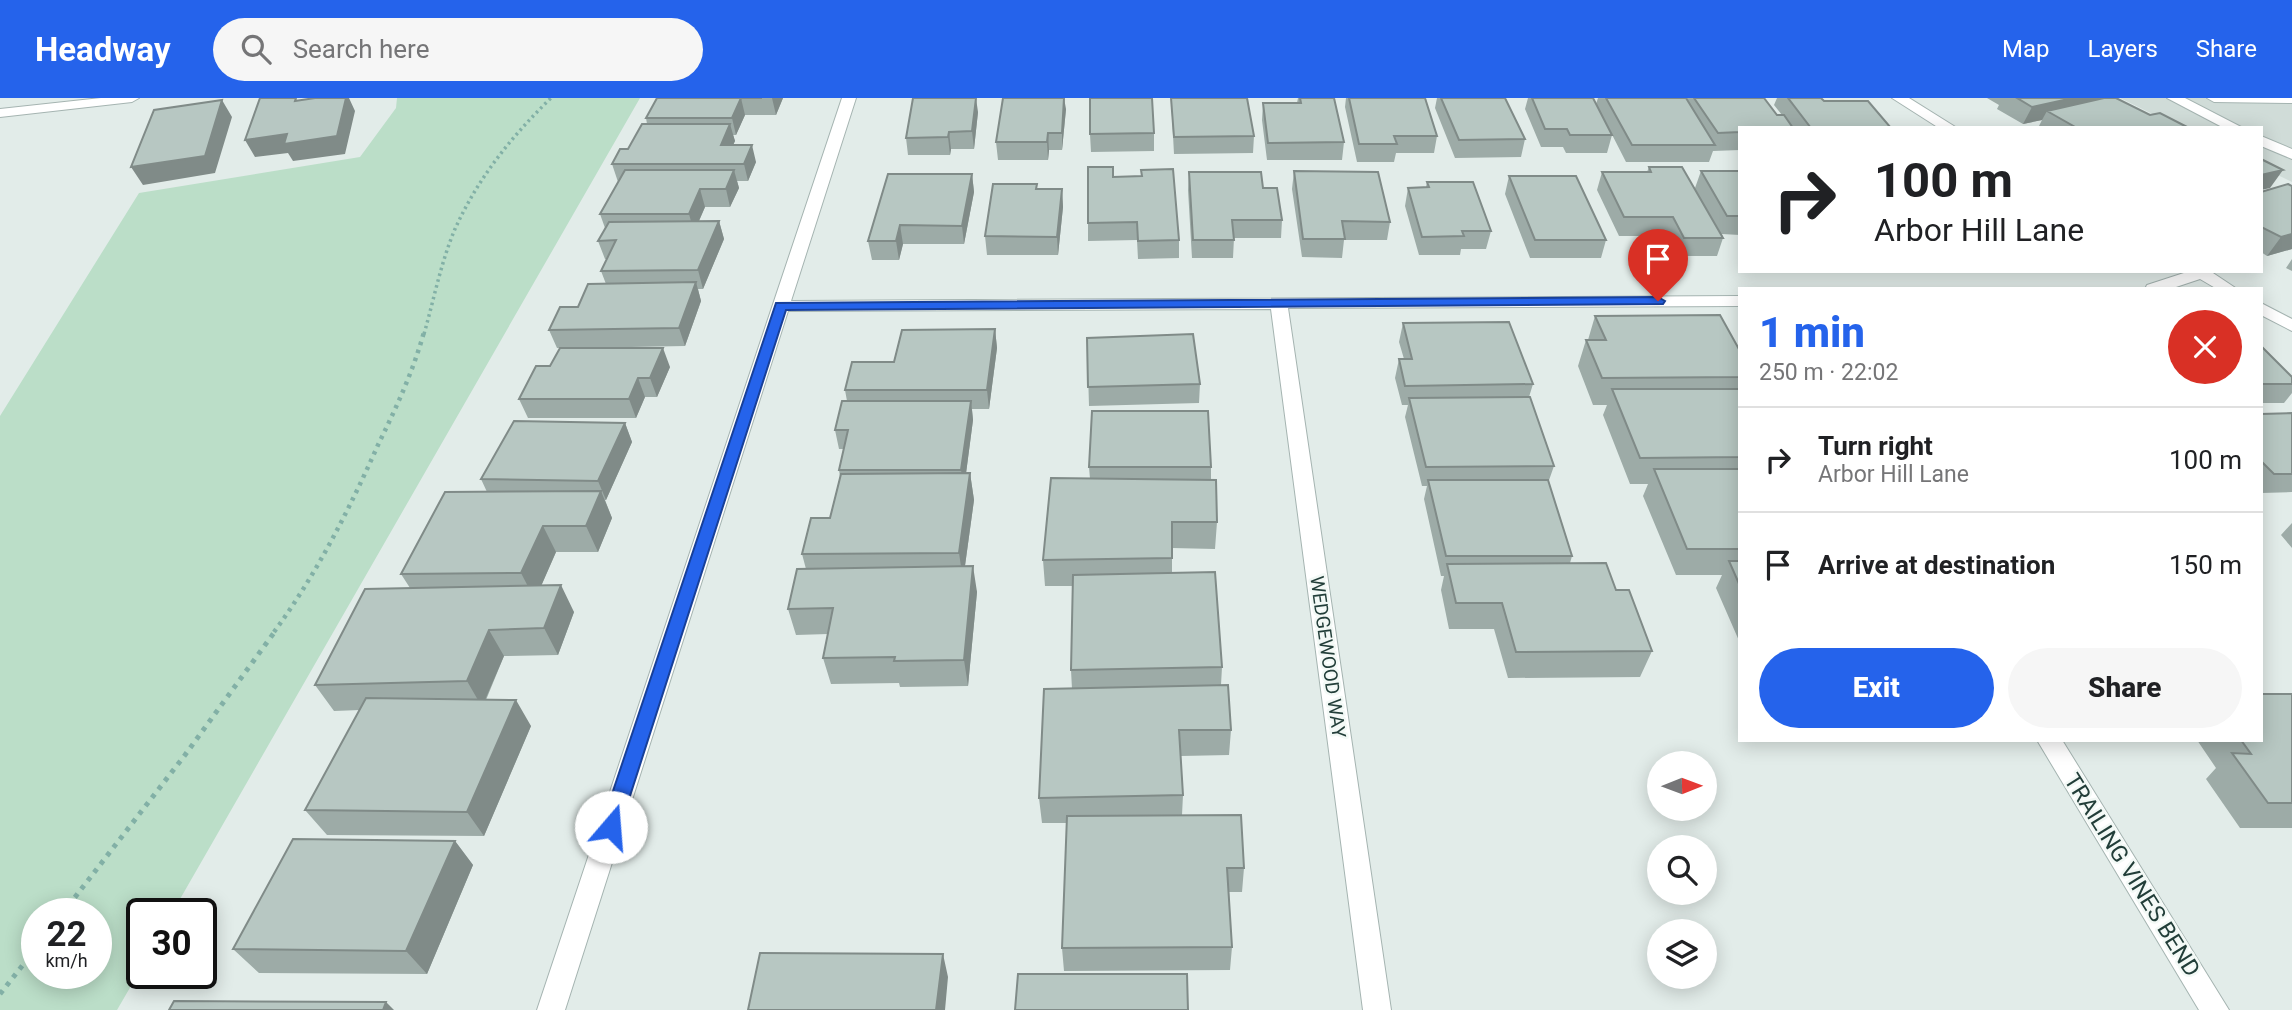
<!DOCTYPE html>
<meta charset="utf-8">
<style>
:root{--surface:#fff;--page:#f6f6f6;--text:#202124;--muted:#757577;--line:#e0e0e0;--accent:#2563eb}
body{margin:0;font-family:Roboto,sans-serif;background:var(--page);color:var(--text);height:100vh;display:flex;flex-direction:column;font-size:26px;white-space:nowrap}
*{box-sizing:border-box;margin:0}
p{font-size:23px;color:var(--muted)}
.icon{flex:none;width:38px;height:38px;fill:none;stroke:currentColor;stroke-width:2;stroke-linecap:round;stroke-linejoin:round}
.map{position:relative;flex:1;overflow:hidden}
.side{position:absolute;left:1738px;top:189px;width:525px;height:455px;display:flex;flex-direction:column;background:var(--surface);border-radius:0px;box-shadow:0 4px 18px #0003}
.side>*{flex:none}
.guide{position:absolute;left:1738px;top:28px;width:525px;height:147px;border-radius:0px;box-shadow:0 4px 18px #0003;background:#fff;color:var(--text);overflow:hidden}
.needle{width:46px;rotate:89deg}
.fabs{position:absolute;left:1647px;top:653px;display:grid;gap:14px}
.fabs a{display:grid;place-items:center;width:70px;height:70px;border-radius:50%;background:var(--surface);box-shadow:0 4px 18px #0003;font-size:35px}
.speed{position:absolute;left:21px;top:800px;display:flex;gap:14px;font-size:35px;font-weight:700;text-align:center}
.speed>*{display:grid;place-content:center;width:91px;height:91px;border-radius:50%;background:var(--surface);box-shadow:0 4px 18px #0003;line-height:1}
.speed small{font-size:18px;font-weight:400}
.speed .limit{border:4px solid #111;border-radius:10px;background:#fff;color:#111}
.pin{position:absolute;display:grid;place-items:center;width:60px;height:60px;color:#fff;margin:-72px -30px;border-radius:50% 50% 50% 0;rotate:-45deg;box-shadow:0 0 7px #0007}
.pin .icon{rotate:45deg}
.me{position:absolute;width:77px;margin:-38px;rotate:18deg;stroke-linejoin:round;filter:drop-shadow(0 0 5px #0008)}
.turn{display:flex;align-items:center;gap:24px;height:147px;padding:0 21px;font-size:32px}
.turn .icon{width:91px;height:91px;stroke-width:2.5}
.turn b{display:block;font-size:49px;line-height:60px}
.round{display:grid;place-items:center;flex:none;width:74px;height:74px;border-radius:37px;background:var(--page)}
.head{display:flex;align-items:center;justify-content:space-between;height:119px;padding:0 21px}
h1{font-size:42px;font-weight:800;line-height:52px;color:var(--accent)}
.cta{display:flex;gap:14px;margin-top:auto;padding:14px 21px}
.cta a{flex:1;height:80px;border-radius:42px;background:var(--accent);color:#fff;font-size:28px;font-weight:800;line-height:80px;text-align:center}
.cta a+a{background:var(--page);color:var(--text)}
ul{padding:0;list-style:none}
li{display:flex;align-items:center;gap:21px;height:105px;padding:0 21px;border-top:2px solid var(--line)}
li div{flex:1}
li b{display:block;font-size:26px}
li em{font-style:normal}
header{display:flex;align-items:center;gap:42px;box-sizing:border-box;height:98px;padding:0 35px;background:var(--accent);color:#fff}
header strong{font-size:33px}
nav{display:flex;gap:38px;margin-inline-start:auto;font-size:24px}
.search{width:490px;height:63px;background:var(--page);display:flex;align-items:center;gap:18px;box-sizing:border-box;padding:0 24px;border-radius:38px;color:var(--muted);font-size:26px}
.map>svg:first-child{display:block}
</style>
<header>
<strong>Headway</strong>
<div class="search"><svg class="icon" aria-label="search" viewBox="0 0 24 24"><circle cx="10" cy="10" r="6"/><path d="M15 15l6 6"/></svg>Search here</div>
<nav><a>Map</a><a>Layers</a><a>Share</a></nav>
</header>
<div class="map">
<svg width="2292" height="912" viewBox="0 0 2292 912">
<rect width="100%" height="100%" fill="#e2ece9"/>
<path fill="#d0dcd8" d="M2120,0H2292V84L2261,69V30H2181Z"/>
<path fill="#bbdec8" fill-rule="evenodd" d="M397,0H640L172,815L142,816V869L117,912H0V318L139,95L360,59L396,10ZM37,816H96V875H37Z"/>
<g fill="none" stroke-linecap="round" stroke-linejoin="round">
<g stroke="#a5b4b1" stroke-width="2">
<path id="minor" d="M101,0H139L132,4L0,19V11Z
M842,0H856L791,203L1740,198V208L1288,210L1391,912H1363L1271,211L788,213L565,912H537Z
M1892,0H1909L1957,30H1939Z
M2167,0H2185L2243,30H2224Z
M2207,0H2292V5L2214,4Z
M2261,38L2292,51V61L2261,48Z
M2190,173H2210L2237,191H2217L2200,181L2170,191H2145L2147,187Z
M2261,205L2292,221V233L2261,217Z
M2037,642H2062L2229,912H2199Z"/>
</g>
<path stroke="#82b0a6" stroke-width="3.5" stroke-dasharray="2.5 3.5" stroke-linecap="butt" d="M424,236C434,201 441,164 455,131C478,80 511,39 551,0"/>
<path stroke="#82b0a6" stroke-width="4.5" stroke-dasharray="3.5 5" stroke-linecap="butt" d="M274,534C316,477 349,412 378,347C396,310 413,274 424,234"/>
<path stroke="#82b0a6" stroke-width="5" stroke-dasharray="4.5 6" stroke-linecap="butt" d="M62,816L185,657L276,532
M0,896L37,849"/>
<use href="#minor" fill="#fff" fill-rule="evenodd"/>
</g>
<path fill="#9daba7" d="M657,0H783L776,17H745L736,37H733L735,43L733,47L756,64L748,83H737L739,90L730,109H705L699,123H719L724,141L703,191H698L701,203L685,248L578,250L670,269L657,299H645L636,320H528L519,301L550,268L560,250H557L549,232L606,186L601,173L607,161H605L598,143L605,130L600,116L618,84L612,66L628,51L647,26L646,20Z
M1171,0H1247L1254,38L1253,55L1174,56Z
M1298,0H1334L1344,44L1342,62H1267L1262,22L1263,5H1297Z
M1346,0H1425L1437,38L1434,55H1396L1394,64H1357L1345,9Z
M1437,0H1505L1525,41L1521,59L1455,60L1435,10Z
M1528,0H1593L1596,6L1598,0H1764L1777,17H1782L1774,7L1777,0H1821L1824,3L1891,30H1740V52L1713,53L1709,64H1626L1603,19L1612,37L1607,55H1566L1563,49H1541L1525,11Z
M1987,0H2101L2100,1L2189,30H2038L2042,22L2023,26L1997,11L1999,7Z
M1134,1L1154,35V53L1091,54L1090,36Z
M1066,11L1062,52H1049L1048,62H998L996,44Z
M978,14L974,51H951L950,57H908L906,40Z
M1649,69L1695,90L1701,73H1740V137L1722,136L1723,140L1717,158H1677L1667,138H1619L1597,92L1602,74H1647Z
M1141,72L1179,142V160L1138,161L1137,142L1088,143V125L1113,79L1141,78Z
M1294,73L1390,124L1387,142H1344L1342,160L1302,159L1292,91Z
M1189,74L1263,90L1282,122L1281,140H1234L1233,160H1192L1188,92Z
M972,76L974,94L964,146H903L899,162H872L868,143Z
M1509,78L1606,142L1601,160H1530L1505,96Z
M1427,84L1491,133L1486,151H1461L1460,157H1419L1405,108L1408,90L1426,89Z
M1038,91H1062L1063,109L1058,157H987L985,138Z
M2261,94L2292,151L2267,158L2261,154Z
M2292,161V173L2286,170Z
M1595,218L1740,253V545L1716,490L1722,477H1676L1643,398L1648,386H1630L1603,317L1607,307H1593L1578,268L1586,242H1588Z
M1403,225L1533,286L1529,299L1554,368L1548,385L1572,458L1570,465L1616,492L1652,553L1640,579L1508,580L1494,531H1449L1441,492L1444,478H1441L1424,401L1427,388H1422L1405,319L1408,307H1402L1395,280L1399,261H1404L1399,244Z
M995,231L997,250L989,311H972L973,322L966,375H970L974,402L965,468L977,494L968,588L900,589L899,585L831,586L823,560L828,536L796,537L788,511L806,471L802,456L830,420L840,379L839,372L844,351H839L835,332L847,303L845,292L894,264Z
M1087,240L1200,286L1199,305L1089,308Z
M2261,248L2292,279V295L2284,305H2261Z
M2292,315V394L2261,395V316Z
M625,325L632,344L606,402H605L612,420L598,454H556L541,488L574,514L558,557L504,558L486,602L531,628L484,738L327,737L305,712L360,612L334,613L315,587L410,490L401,476L487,394L481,381Z
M1089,369H1211V382L1217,424L1215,451L1172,450V475L1222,569L1221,587L1231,632L1229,657L1181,658L1183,697L1182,717L1244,770L1242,794H1229L1232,849L1230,872L1064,873L1062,850L1067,725H1042L1039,700L1072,591L1071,572L1073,488H1045L1043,462L1090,381Z
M2292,425V450L2281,437Z
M2292,596V730H2240L2206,681L2216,670L2197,642H2261Z
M455,743L473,767L427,876L259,875L233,851Z"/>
<path fill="#808b88" d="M346,0H349L355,13L345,56L293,63L288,55L255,59L245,42L287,36Z
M741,0L745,17L736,37L732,20Z
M772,0H783L776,17Z
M976,0L978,14L974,51L972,33Z
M1064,0L1066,11L1062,52V35Z
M2073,0H2101L2095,10L2047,13L2042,22L2023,26L2032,9Z
M222,2L232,19L215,75L143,87L131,69Z
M730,26L735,43L725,64L721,47Z
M949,34L951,51L950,57L948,39Z
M1048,35L1049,52L1048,62L1047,44Z
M752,47L756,64L748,83L744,66Z
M734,72L739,90L730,109L726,91Z
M2283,72L2270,90L2261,92V77Z
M972,76L974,94L964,146L962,128Z
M700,91L705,109L694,134L689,116Z
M1062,91L1063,109L1058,157L1057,139Z
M719,123L724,141L703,191L698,172Z
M900,127L903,146L899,162L896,143Z
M2292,136V151L2267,158L2281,139Z
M696,184L701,203L685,248L679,230Z
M995,231L997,250L989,311L987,292Z
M663,250L670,269L657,299L650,280Z
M638,280L645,299L636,320L629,301Z
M971,303L973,322L964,391L961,372Z
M625,325L632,344L606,402L598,383Z
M970,375L974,402L963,482L959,455Z
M601,393L612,420L598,454L586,428Z
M543,428L556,454L535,502L521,475Z
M973,468L977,494L968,588L964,562Z
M561,487L574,514L558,557L544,530Z
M489,532L504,558L482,609L467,583Z
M516,602L531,628L484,738L467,714Z
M455,743L473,767L427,876L406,853Z
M943,856L948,879L945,912H936Z
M386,904L394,912H383Z"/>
<path fill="#b7c7c2" stroke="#808b88" stroke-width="2" d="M260,0H296L295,3L315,0H346L337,38L284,46L287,36L245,42Z
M657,0H762H741L732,20H646Z
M913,0H976L972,33L949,34L948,39L906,40Z
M1003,0H1064L1062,35H1048L1047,44H996Z
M1090,0H1152L1154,35L1090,36Z
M1171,0H1247L1254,38L1174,39Z
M1300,0H1334L1344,44L1268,45L1263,5H1301Z
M1349,0H1425L1437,38H1394L1397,46H1359Z
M1441,0H1505L1525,41L1459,42Z
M1532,0H1593L1612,37H1570L1567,31H1545Z
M1606,0H1686L1715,47H1632Z
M1694,0H1764L1777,17H1784L1793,30H1740V34L1718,35Z
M1788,0H1821L1824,3H1868L1891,30H1811Z
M2017,0H2073L2032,9Z
M2104,0H2116L2150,17L2160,15L2189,30H2077L2047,13Z
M222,2L205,58L131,69L154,12Z
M642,26H730L721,47H752L744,66H612L620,51H628Z
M2261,61L2283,72L2261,77Z
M1088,69H1113V79L1142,78L1141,72L1173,71L1179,142L1138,143L1137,124L1088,125Z
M1649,69H1682L1723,140H1684L1673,119H1624L1602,74H1651Z
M625,72H734L726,91H700L689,116H600Z
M1294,73L1378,74L1390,124L1342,123L1345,141H1303Z
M1701,73H1740V118H1727Z
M1189,74H1261L1263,90H1277L1282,122H1232L1234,142H1193Z
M888,76H972L962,128L900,127L896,143H868Z
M1509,78H1576L1606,142H1535Z
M1427,84H1473L1491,133H1462L1464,138L1422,139L1408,90L1429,89Z
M993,86H1037L1036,91H1062L1057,139L985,138Z
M2288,86L2292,88V136L2281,139L2261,129V94Z
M719,123L698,172L601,173L616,142L598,143L609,124Z
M696,184L679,230L549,232L560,209H578L588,186Z
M1720,217L1740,253V279L1602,280L1586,242H1606L1595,218Z
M1509,224L1533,286L1405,288L1399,261H1412L1403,225Z
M995,231L987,292H845L852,264H894L902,232Z
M1193,236L1200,286L1088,289L1087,240Z
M2261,248L2292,279V286H2261Z
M560,250H663L650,280H638L629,301H519L536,268H550Z
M1612,291H1740V359L1640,360Z
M1530,299L1554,368L1426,369L1409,300Z
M842,303H971L961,372H839L848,332H835Z
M1092,313H1208L1211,369H1089Z
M2292,315V376H2274L2261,363V316Z
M514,323L625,325L598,383L481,381Z
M1654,371H1740V451H1687Z
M970,375L959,455L802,456L811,420H830L841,376Z
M1051,380L1216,382L1217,424H1172V460L1043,462Z
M1428,382H1548L1572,458H1446Z
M601,393L586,428H543L521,475L401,476L445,394Z
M1729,463H1740V488Z
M1606,465L1616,492H1629L1652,553L1516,554L1502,505H1456L1447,466Z
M973,468L964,562L894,563L895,559L823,560L833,510L788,511L797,471Z
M1215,474L1222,569L1071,572L1073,477Z
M561,487L544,530L489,532L467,583L315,587L365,491Z
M1228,587L1231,632H1179L1183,697L1039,700L1044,591Z
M2261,596H2292V705H2268L2232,655L2251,656L2241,642H2261Z
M366,600L516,602L467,714L305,712Z
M1241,717L1244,770H1227L1232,849L1062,850L1067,718Z
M293,741L455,743L406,853L233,851Z
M760,855L943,856L936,912H748Z
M1018,876H1187L1188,912H1015Z
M174,903L386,904L383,912H169Z"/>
<path fill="#2563eb" stroke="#184099" stroke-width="2" d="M1658,199L1665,203L1663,206L786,212L620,729L617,735L611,738L604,735L601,729L776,205Z"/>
<g text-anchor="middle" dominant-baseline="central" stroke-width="5" stroke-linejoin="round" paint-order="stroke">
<g font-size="19" fill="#223e39" stroke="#f3f9f6">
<text transform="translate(1328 559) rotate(82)">WEDGEWOOD WAY</text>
</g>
<g font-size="23" fill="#223e39" stroke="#f3f9f6">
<text transform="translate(2132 777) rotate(58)">TRAILING VINES BEND</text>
</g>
</g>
</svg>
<div class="fabs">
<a><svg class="needle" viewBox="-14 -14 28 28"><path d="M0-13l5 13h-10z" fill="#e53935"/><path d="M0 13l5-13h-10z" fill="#757577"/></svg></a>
<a><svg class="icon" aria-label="search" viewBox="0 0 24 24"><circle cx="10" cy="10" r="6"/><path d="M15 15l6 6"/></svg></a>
<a><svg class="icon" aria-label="layers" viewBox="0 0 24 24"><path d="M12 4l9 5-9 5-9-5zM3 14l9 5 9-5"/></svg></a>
</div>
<div class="speed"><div>22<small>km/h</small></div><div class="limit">30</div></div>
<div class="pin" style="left:1658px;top:203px;background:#d93025"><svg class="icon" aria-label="arrive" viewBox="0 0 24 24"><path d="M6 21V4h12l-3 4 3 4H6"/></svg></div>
<svg class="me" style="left:611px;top:729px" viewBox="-20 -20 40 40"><circle r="19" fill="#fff"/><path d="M0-13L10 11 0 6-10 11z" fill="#2563eb"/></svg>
<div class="guide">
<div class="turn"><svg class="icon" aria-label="right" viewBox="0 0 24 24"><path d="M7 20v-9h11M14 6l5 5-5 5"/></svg><div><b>100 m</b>Arbor Hill Lane</div></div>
</div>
<section class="side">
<div class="head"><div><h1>1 min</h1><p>250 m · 22:02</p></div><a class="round" style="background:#d93025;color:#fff"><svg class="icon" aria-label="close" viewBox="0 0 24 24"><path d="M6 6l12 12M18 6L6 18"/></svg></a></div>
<ul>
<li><svg class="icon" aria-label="right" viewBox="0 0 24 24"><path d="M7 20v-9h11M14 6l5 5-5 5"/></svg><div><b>Turn right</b><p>Arbor Hill Lane</p></div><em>100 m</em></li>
<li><svg class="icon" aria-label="arrive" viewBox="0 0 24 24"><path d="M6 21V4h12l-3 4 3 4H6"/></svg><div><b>Arrive at destination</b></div><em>150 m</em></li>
</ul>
<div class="cta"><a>Exit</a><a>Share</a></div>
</section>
</div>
